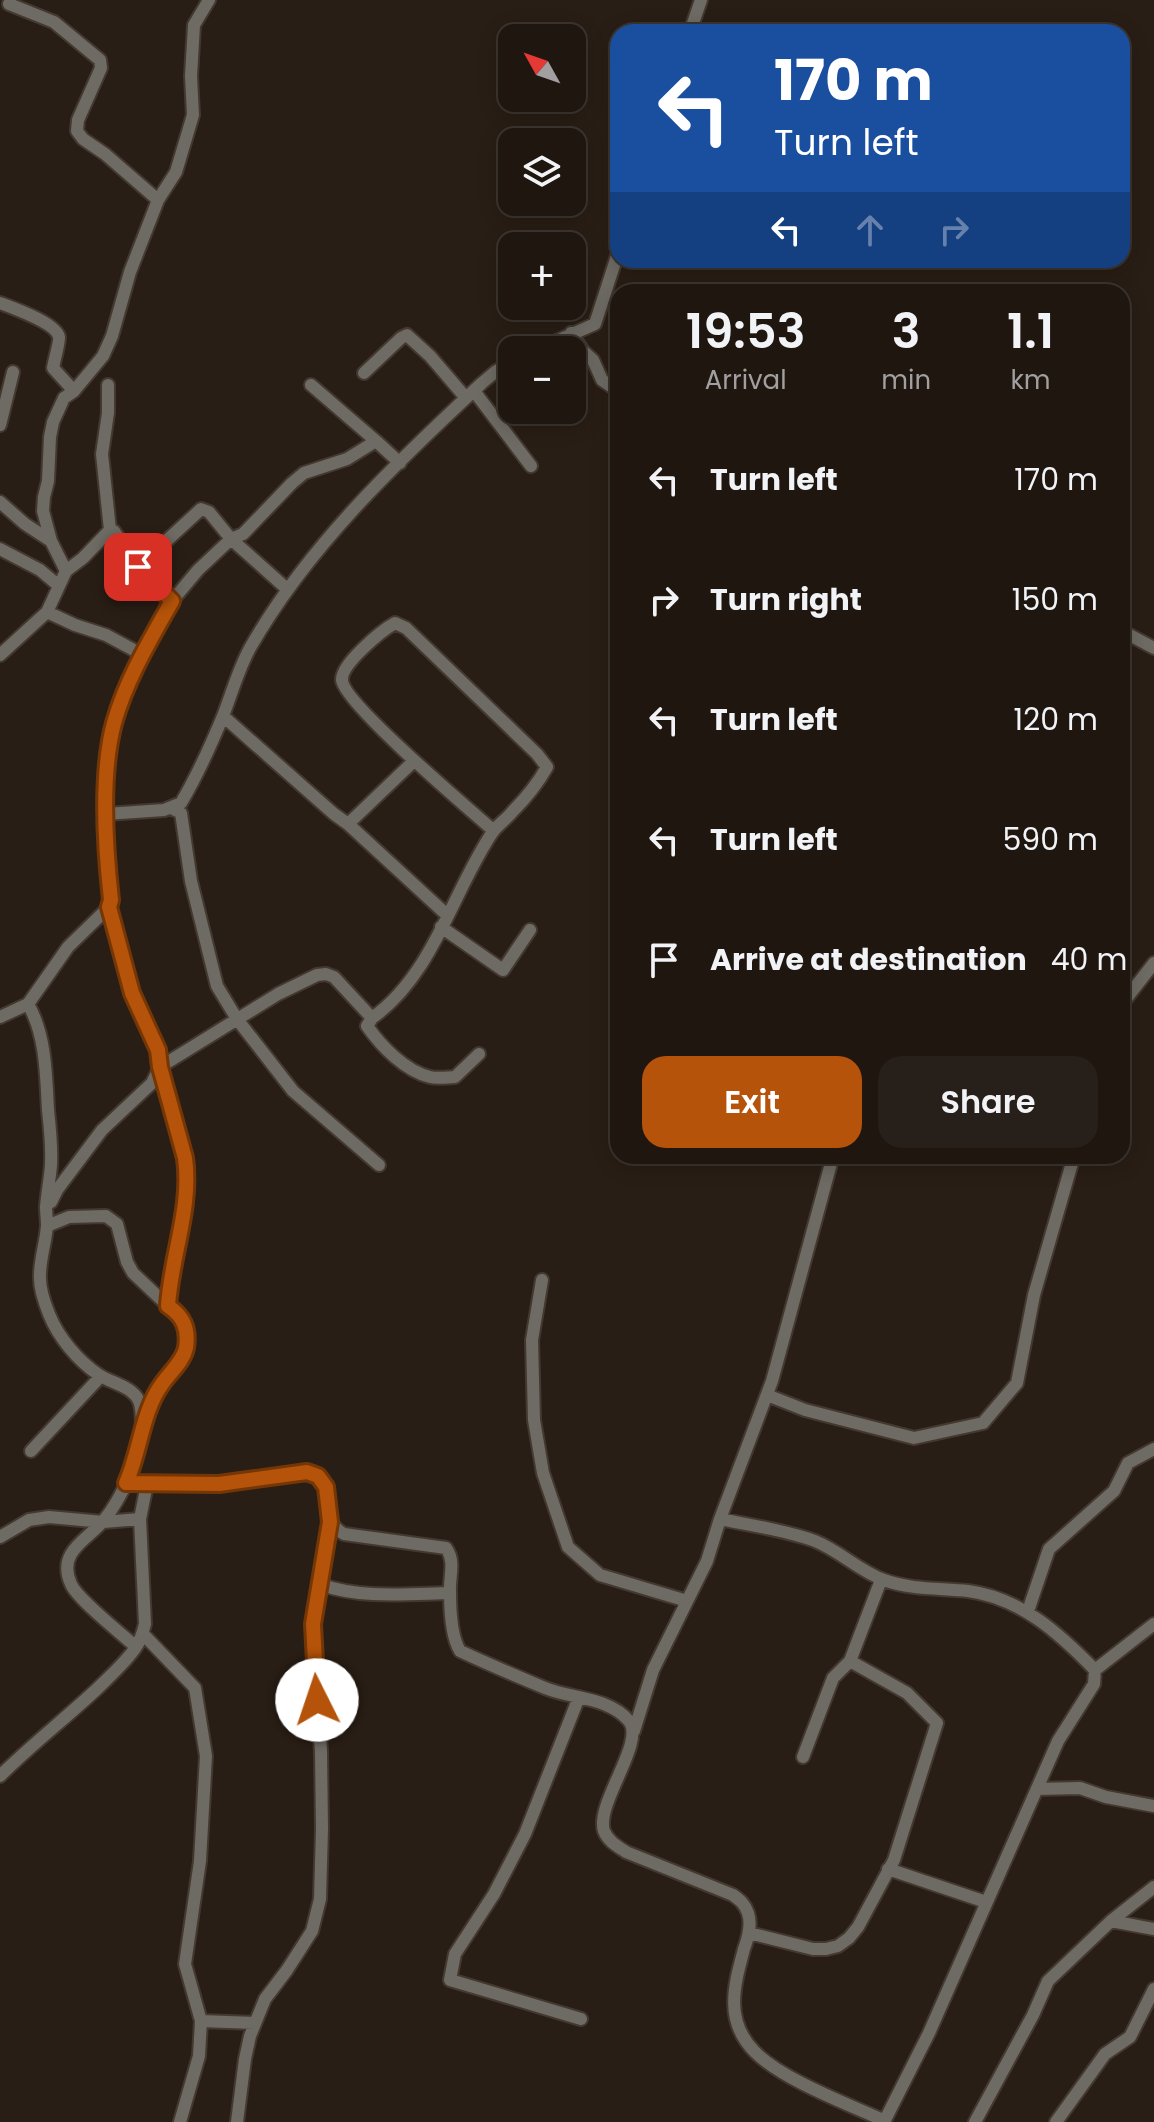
<!DOCTYPE html>
<meta charset="utf-8">
<style>
:root{--surface:#1f1610;--page:#271f19;--text:#f1f3f6;--muted:#a19f9f;--line:#3c3530;--accent:#b45309}
body{margin:0;font-family:Poppins,sans-serif;background:var(--page);color:var(--text);height:100vh;display:flex;flex-direction:column;font-size:30px;white-space:nowrap}
*{box-sizing:border-box;margin:0}
p{font-size:26px;color:var(--muted)}
.icon{flex:none;width:44px;height:44px;fill:none;stroke:currentColor;stroke-width:2;stroke-linecap:round;stroke-linejoin:round}
.map{position:relative;flex:1;overflow:hidden}
.panel{position:absolute;left:610px;top:284px;width:520px;height:880px;display:flex;flex-direction:column;background:var(--surface);border-radius:24px;box-shadow:0 4px 20px #0003,0 0 0 2px var(--line)}
.panel>*{flex:none}
.hud{position:absolute;left:610px;top:24px;width:520px;height:244px;border-radius:24px;box-shadow:0 4px 20px #0003,0 0 0 2px var(--line);background:#1a4fa0;color:#fff;overflow:hidden}
.needle{width:52px;rotate:310deg}
.controls{position:absolute;left:498px;top:24px;display:grid;gap:16px}
.controls a{display:grid;place-items:center;width:88px;height:88px;border-radius:16px;background:var(--surface);box-shadow:0 4px 20px #0003,0 0 0 2px var(--line);font-size:40px}
.pin{position:absolute;display:grid;place-items:center;width:68px;height:68px;color:#fff;margin:-34px;border-radius:16px;box-shadow:0 4px 12px #0006}
.me{position:absolute;width:88px;margin:-44px;rotate:356deg;stroke-linejoin:round;filter:drop-shadow(0 0 6px #0008)}
.turn{display:flex;align-items:center;gap:28px;height:168px;padding:0 32px;font-size:36px}
.turn .icon{width:104px;height:104px;stroke-width:2.5}
.turn b{display:block;font-size:56px;line-height:68px}
.lanes{display:flex;align-items:center;height:76px;padding:0 32px;background:#0003;justify-content:center;gap:40px;direction:ltr}
.lanes .off{opacity:.35}
.eta{display:flex;justify-content:space-evenly;align-items:center;height:136px;text-align:center}
.eta b{font-size:48px;font-weight:600;line-height:56px}
.primary-button{display:flex;gap:16px;margin-top:auto;padding:16px 32px}
.primary-button a{flex:1;height:92px;border-radius:24px;background:var(--accent);color:#fff;font-size:32px;font-weight:600;line-height:92px;text-align:center}
.primary-button a+a{background:var(--page);color:var(--text)}
ul{padding:0;list-style:none}
li{display:flex;align-items:center;gap:24px;height:120px;padding:0 32px}
li div{flex:1}
li b{display:block;font-size:30px}
li em{font-style:normal}
.map>svg:first-child{display:block}
</style>
<div class="map">
<svg width="1154" height="2122" viewBox="0 0 1154 2122">
<rect width="100%" height="100%" fill="#291e15"/>
<g fill="none" stroke-linecap="round" stroke-linejoin="round">
<g stroke="#433930" stroke-width="16">
<path id="minor" d="M9,4L54,22L100,60L101,68L78,120L77,131L83,139L105,154L158,200
M690,32L701,0
M0,303C13,308 56,323 59,337C60,341 54,361 53,368L74,391
M571,333L583,351L593,360L602,380L618,391
M536,350L595,324L618,253
M364,373L401,338L407,335L430,356L466,398
M108,385V413L102,454L110,530
M311,385L376,441
M474,391L531,466
M0,425L13,372
M0,502L25,524L51,541L66,571
M51,541L43,511L44,497L48,481L50,437L53,422L64,398L74,391L103,356L112,336L130,272L158,200L176,172L193,115L191,76L194,25L209,0
M0,549L40,570L59,586
M138,567L201,509L209,512L231,539L287,589
M47,612L75,625L106,635L143,655
M1122,631L1154,648
M0,655L47,612L66,571L83,558L110,530L114,531L138,567L172,601
M223,716L334,814L348,824L414,761
M171,808L181,813L191,881L217,986L237,1019L293,1091L379,1165
M106,814L108,752L120,704L128,682L172,601L198,570L231,539L243,534L292,483L304,473L347,459L376,441L400,463
M348,824L447,915
M441,927L503,970L530,930
M28,1004C46,1035 46,1075 48,1110C50,1128 52,1147 51,1165C50,1179 47,1193 46,1207C46,1213 47,1219 47,1225C46,1243 39,1261 40,1279C40,1291 45,1304 49,1314C58,1337 78,1361 99,1375C111,1383 132,1386 139,1401C142,1408 142,1423 142,1431C141,1457 121,1499 104,1520C89,1539 56,1551 71,1584C77,1599 122,1634 136,1647
M1122,1004L1154,963
M0,1017L28,1004L68,947L109,907L111,900L106,850V814L164,810L181,803C197,776 211,745 223,716C232,693 238,670 250,648C308,546 397,462 482,383L495,372L512,362
M372,1018C433,975 452,893 492,833C497,825 507,819 513,811C526,798 538,783 547,767L537,754L406,628L395,623C381,631 341,664 342,680C343,702 470,810 493,830
M51,1202L57,1190L102,1130L152,1083L160,1067L158,1050L132,993L109,907
M47,1226L69,1217L106,1216L117,1224L127,1262L133,1273L168,1306L179,1314L184,1322L186,1347L183,1357L158,1390L143,1429
M542,1280L532,1340L534,1420L543,1473L568,1547L600,1575L687,1601
M168,1306C171,1256 192,1208 185,1158L160,1067L278,994L317,975L326,974L334,977L372,1018L367,1026C381,1046 405,1071 430,1077C438,1079 448,1077 455,1077L479,1054
M767,1395L805,1410L914,1438L983,1423L1017,1383L1034,1295L1074,1156
M31,1451L101,1376
M126,1483L219,1484L307,1472C343,1485 314,1518 344,1534L446,1548C456,1562 449,1576 450,1592C450,1610 451,1636 460,1651C488,1664 516,1676 545,1688C572,1699 609,1697 629,1721C646,1742 595,1804 604,1831C608,1841 617,1846 626,1852L733,1895C740,1900 745,1904 748,1913C752,1925 748,1938 744,1949C734,1986 724,2021 755,2052C783,2080 848,2104 885,2121
M720,1519C749,1525 789,1531 815,1541C840,1551 859,1571 884,1580C911,1590 941,1588 968,1591C1021,1598 1060,1634 1095,1670
M0,1537L29,1520L49,1517L103,1522L140,1519
M319,1584C361,1599 406,1594 450,1593
M1028,1611L1049,1549L1114,1491L1128,1463L1154,1449
M143,1634L195,1688L206,1756L200,1861L185,1964L201,2021L199,2056L180,2122
M579,1697L525,1834L494,1894L455,1954L450,1980L581,2019
M634,1731L653,1670L707,1561L720,1519L772,1381L833,1156
M803,1757L833,1678L850,1661L881,1580
M0,1776C31,1745 66,1718 98,1688C111,1675 126,1662 136,1647C141,1640 143,1632 145,1624L140,1519L147,1484
M1037,1789L1080,1788L1106,1797L1154,1806
M888,1869L986,1902
M1111,1921L1154,1929
M749,1933L813,1949H826L838,1946L849,1938L858,1927L894,1860L937,1723L907,1693L850,1661
M201,2021L255,2023
M237,2122L245,2059L250,2036L265,1999L287,1970L312,1931L320,1899L322,1829L321,1752L313,1624L330,1522
M884,2122L929,2033L1058,1741L1094,1684L1095,1670L1154,1624
M975,2122L1033,2015L1048,1981L1111,1921L1154,1887
M1056,2122L1105,2054L1130,2037L1154,1989"/>
</g>
<use href="#minor" stroke="#6e6a64" stroke-width="12"/>
</g>
<g fill="none" stroke-linecap="round" stroke-linejoin="round">
<g stroke="#753606" stroke-width="20">
<path id="route" d="M138,567L172,601C150,640 126,680 114,723C100,775 105,846 111,900L109,907L132,993L158,1050L160,1067L185,1158C192,1208 171,1256 168,1306C183,1316 189,1328 186,1348C183,1362 170,1372 162,1384C142,1411 140,1452 126,1483L219,1484L307,1472L318,1476L326,1487L330,1522L313,1624L317,1700"/>
</g>
<use href="#route" stroke="#b45309" stroke-width="14"/>
</g>
</svg>
<div class="controls">
<a><svg class="needle" viewBox="-14 -14 28 28"><path d="M0-13l5 13h-10z" fill="#e53935"/><path d="M0 13l5-13h-10z" fill="#a19f9f"/></svg></a>
<a><svg class="icon" aria-label="layers" viewBox="0 0 24 24"><path d="M12 4l9 5-9 5-9-5zM3 14l9 5 9-5"/></svg></a>
<a>+</a>
<a>−</a>
</div>
<div class="pin" style="left:138px;top:567px;background:#d93025"><svg class="icon" aria-label="arrive" viewBox="0 0 24 24"><path d="M6 21V4h12l-3 4 3 4H6"/></svg></div>
<svg class="me" style="left:317px;top:1700px" viewBox="-20 -20 40 40"><circle r="19" fill="#fff"/><path d="M0-13L10 11 0 6-10 11z" fill="#b45309"/></svg>
<div class="hud">
<div class="turn"><svg class="icon" aria-label="left" viewBox="0 0 24 24"><path d="M17 20v-9H6M10 6l-5 5 5 5"/></svg><div><b>170 m</b>Turn left</div></div>
<div class="lanes"><svg class="icon" aria-label="left" viewBox="0 0 24 24"><path d="M17 20v-9H6M10 6l-5 5 5 5"/></svg><svg class="icon off" aria-label="ahead" viewBox="0 0 24 24"><path d="M12 20V5M6 11l6-6 6 6"/></svg><svg class="icon off" aria-label="right" viewBox="0 0 24 24"><path d="M7 20v-9h11M14 6l5 5-5 5"/></svg></div>
</div>
<section class="panel">
<div class="eta">
<div><b>19:53</b><p>Arrival</p></div>
<div><b>3</b><p>min</p></div>
<div><b>1.1</b><p>km</p></div>
</div>
<ul>
<li><svg class="icon" aria-label="left" viewBox="0 0 24 24"><path d="M17 20v-9H6M10 6l-5 5 5 5"/></svg><div><b>Turn left</b></div><em>170 m</em></li>
<li><svg class="icon" aria-label="right" viewBox="0 0 24 24"><path d="M7 20v-9h11M14 6l5 5-5 5"/></svg><div><b>Turn right</b></div><em>150 m</em></li>
<li><svg class="icon" aria-label="left" viewBox="0 0 24 24"><path d="M17 20v-9H6M10 6l-5 5 5 5"/></svg><div><b>Turn left</b></div><em>120 m</em></li>
<li><svg class="icon" aria-label="left" viewBox="0 0 24 24"><path d="M17 20v-9H6M10 6l-5 5 5 5"/></svg><div><b>Turn left</b></div><em>590 m</em></li>
<li><svg class="icon" aria-label="arrive" viewBox="0 0 24 24"><path d="M6 21V4h12l-3 4 3 4H6"/></svg><div><b>Arrive at destination</b></div><em>40 m</em></li>
</ul>
<div class="primary-button"><a>Exit</a><a>Share</a></div>
</section>
</div>
